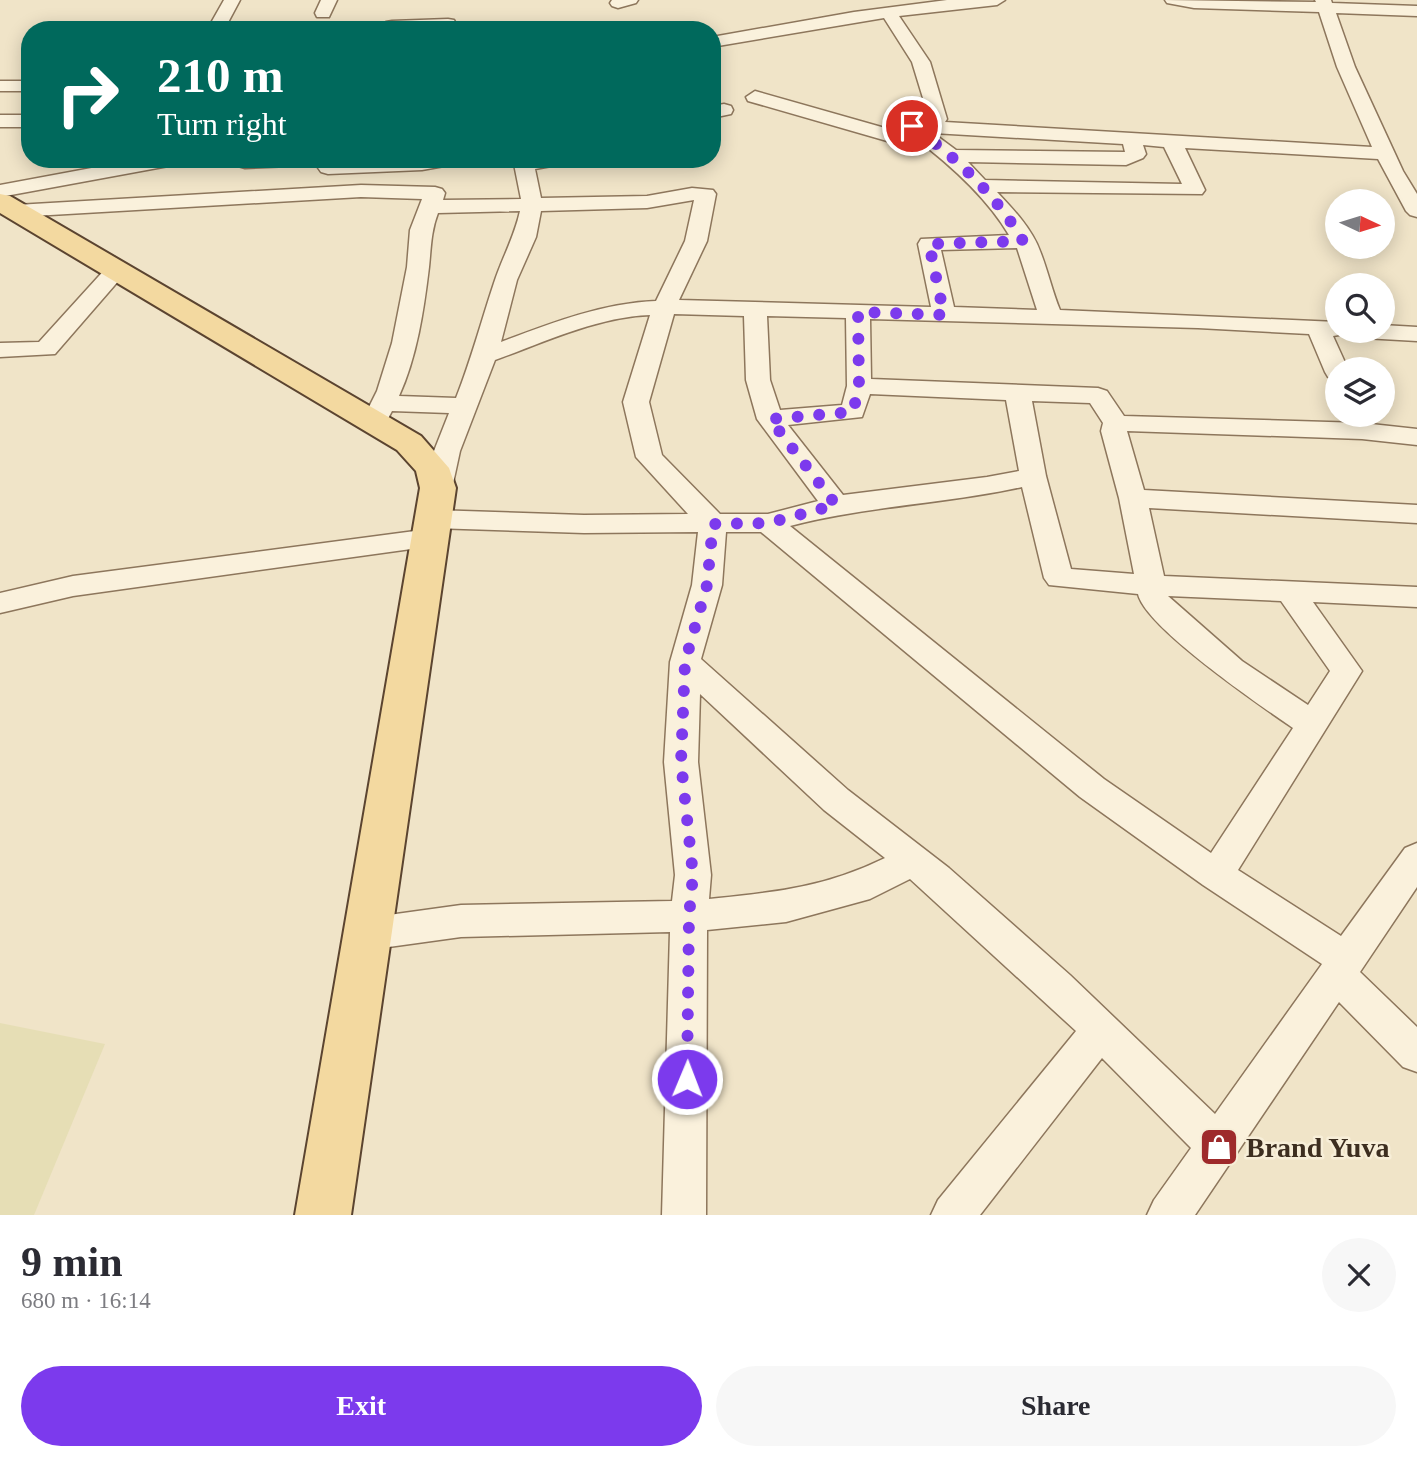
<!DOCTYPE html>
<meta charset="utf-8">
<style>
:root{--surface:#fff;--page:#f7f7f7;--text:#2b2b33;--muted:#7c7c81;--accent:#7c3aed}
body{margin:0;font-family:Georgia,serif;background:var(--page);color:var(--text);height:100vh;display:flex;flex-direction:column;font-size:26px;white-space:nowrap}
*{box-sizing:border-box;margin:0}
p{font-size:23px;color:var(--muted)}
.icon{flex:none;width:38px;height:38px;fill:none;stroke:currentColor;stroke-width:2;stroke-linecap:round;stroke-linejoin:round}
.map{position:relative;height:1215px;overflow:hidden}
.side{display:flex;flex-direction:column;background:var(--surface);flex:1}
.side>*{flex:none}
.guide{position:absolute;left:21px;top:21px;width:700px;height:147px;border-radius:28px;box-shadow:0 4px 18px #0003;background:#00695c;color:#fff;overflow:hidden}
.needle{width:46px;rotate:94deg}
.buttons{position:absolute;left:1325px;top:189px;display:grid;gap:14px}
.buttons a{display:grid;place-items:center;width:70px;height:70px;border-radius:50%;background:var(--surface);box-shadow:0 4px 18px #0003;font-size:35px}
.pin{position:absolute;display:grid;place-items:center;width:60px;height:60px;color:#fff;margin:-30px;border:4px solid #fff;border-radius:50%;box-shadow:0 2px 7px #0007}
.me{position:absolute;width:77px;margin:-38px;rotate:1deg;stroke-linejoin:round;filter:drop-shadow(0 0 5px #0008)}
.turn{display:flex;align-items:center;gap:24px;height:147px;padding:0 21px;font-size:32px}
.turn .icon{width:91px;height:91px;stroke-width:2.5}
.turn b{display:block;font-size:49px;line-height:60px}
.round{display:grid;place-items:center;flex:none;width:74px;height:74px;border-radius:37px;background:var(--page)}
.head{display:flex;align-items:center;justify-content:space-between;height:119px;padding:0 21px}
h1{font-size:42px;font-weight:800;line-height:52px}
.cta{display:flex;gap:14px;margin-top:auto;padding:14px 21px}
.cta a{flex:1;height:80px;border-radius:42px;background:var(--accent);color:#fff;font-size:28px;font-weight:800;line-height:80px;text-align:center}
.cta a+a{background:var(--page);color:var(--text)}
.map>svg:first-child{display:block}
</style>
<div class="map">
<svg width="1417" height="1215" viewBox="0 0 1417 1215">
<rect width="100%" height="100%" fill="#f0e4c8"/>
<path fill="#e6deb5" d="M0,1023L105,1044L34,1215H0Z"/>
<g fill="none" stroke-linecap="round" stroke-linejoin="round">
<g stroke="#8d765c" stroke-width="3">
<path id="minor" d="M224,0H240L224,30H207Z
M321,0H337L329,17H317L315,13Z
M612,0H638L636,3L618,8L612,6L610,3Z
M947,0H1005L997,5L899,16L930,62L947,119L945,122L1372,147L1337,67L1319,12L1194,8L1167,3L1165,0L1316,2L1315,0H1331L1332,3L1417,6V16L1336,13L1355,67L1403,171L1417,194V217L1410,215L1406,211L1378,159L1185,148L1205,190L1202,194L997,192C1014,210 1032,229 1040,251C1048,271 1052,291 1060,310L1337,322V331H1348L1345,334L1333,336L1348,369H1337V379L1328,377L1325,372L1309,334L1198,328L870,319L871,379L1098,388L1107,391L1124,416L1362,423L1417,429V445L1362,439L1127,431L1144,490L1417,505V523L1149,508L1164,576L1417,587V607L1313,602L1362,671L1238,870L1341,936L1405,848L1417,843V887L1360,972L1417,1027V1072L1403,1067L1339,1002L1195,1215H1147L1154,1200L1191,1148L1102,1058L980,1215H931L938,1200L1076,1031L910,879L870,899L786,922L707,930L706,1215H662L670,932L461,937L367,950L354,945L349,934L354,923L367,918L461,905L672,901L675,875L664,762L670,662L692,585L698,532L584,533L433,528L423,525L419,519L423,513L433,510L584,515L688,514L636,457L623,402L650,315C597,317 545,342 495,360L460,451L452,488L448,494L438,497L428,494L424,488L434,451L449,413L392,411L383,428L374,431L365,428L361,423L377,391L392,343L407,267L410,230L422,199L361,197L16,217L9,215L5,211L9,207L16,205L361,185L435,187L442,189L445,193L443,200L521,199L513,159H571L568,163L535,169L541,198L647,196L692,188L713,190L716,194L707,241L679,300L931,307L918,244L921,239L1009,235C986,196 947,162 911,135L894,143L748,101L746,97L755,91L892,130L912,120L930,121L912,62L884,18L712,47V37L854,12ZM933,133L1123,144L1125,152L956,150ZM1143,145L1164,147L1182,184L985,180L968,162L1126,165L1143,158L1146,154ZM694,200L685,241L656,301C603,303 551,323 501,342L517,280L536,237L541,211L647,208ZM520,211C514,238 502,258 494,283C481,322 471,360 456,398L399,396C417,357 424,309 429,267C431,248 431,231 438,213ZM1017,248L1037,310L954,307L941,250ZM674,314L744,316L746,380L757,419L818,501L768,514H720L662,455L649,402ZM767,316L846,318L847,386L842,405L780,410L770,380ZM870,394L1006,400L1019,471L987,477L843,495L788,425L862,417ZM1032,401L1090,403L1103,423L1101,431L1119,498L1134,574L1071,569L1046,476ZM1022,487L1044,578L1049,585L1138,594C1145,627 1261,706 1293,728L1211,853L1104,779L790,526C866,506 945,504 1022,487ZM726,532H761L1080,797L1203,885L1322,964L1215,1114L1070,975L949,868L848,790L701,659L722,585ZM1168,596L1281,601L1330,671L1308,705L1242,661ZM700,694L824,810L885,858C823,888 776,892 709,899L711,875L698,762Z
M448,19L454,20L456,24L454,28L382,30L386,22L392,21Z
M0,81H30V91H0Z
M724,104L731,106L733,110L731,114L712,118V106Z
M0,115H30V127H0Z
M140,159H184L174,165L0,197V185Z
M234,159H333L334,162L464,159L461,163L422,170L328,174L321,172L316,165L245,168L238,166Z
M116,264L124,266L127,271L55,354L0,357V343L39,342L108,266Z
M1382,325L1417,327V341L1364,338L1356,336L1352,331H1382Z
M430,529L440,531L444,538L440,545L73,596L0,613V593L73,576Z"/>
</g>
<g stroke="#5b4430" stroke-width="4">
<path id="major" d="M0,194L10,196L421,436L449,468L456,488L351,1215H295L420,488L416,471L397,450L0,213Z"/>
</g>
<use href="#minor" fill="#faf1dc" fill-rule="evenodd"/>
<use href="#major" fill="#f3d9a0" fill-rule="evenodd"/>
</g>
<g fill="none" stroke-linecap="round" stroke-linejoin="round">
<path stroke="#7c3aed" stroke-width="12" stroke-dasharray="0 21.6" d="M687,1079L689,916L693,875L681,762L685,662L707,585L713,524L768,523L836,505L770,419L853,412L859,386L858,312L944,315L929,244L1023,241C996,195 956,157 912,126"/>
</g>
<defs>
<g id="shop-square" transform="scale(2.0125)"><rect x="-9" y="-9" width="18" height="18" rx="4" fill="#9e2a2b" stroke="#f7eed8"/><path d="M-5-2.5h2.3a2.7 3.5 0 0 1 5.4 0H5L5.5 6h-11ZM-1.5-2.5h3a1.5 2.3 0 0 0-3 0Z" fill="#fff"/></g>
</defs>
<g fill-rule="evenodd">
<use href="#shop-square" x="1219" y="1147"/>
</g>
<g text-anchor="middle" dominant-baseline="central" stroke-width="5" stroke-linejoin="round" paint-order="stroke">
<g font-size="28" font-weight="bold" fill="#3d2e20" stroke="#f7eed8" text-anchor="start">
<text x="1246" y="1147">Brand Yuva</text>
</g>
</g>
</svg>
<div class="buttons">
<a><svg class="needle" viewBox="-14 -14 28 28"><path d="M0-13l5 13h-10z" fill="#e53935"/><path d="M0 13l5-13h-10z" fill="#7c7c81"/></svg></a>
<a><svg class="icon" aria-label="search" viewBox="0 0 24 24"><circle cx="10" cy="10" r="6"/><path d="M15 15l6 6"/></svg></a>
<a><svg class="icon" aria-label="layers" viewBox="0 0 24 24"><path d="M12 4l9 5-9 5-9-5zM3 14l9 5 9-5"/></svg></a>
</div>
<div class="pin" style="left:912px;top:126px;background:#d93025"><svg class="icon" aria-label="arrive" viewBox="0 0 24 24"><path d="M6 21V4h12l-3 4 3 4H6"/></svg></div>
<svg class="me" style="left:687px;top:1079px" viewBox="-20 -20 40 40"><circle r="17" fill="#7c3aed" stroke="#fff" stroke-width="3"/><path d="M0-11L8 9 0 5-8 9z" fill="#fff"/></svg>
<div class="guide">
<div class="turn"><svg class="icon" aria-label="right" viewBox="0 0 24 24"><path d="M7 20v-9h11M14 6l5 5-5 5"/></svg><div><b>210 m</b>Turn right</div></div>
</div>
</div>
<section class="side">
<div class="head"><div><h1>9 min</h1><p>680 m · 16:14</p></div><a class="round"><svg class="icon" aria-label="close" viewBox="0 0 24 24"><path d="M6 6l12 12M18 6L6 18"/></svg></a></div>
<div class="cta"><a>Exit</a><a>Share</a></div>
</section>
